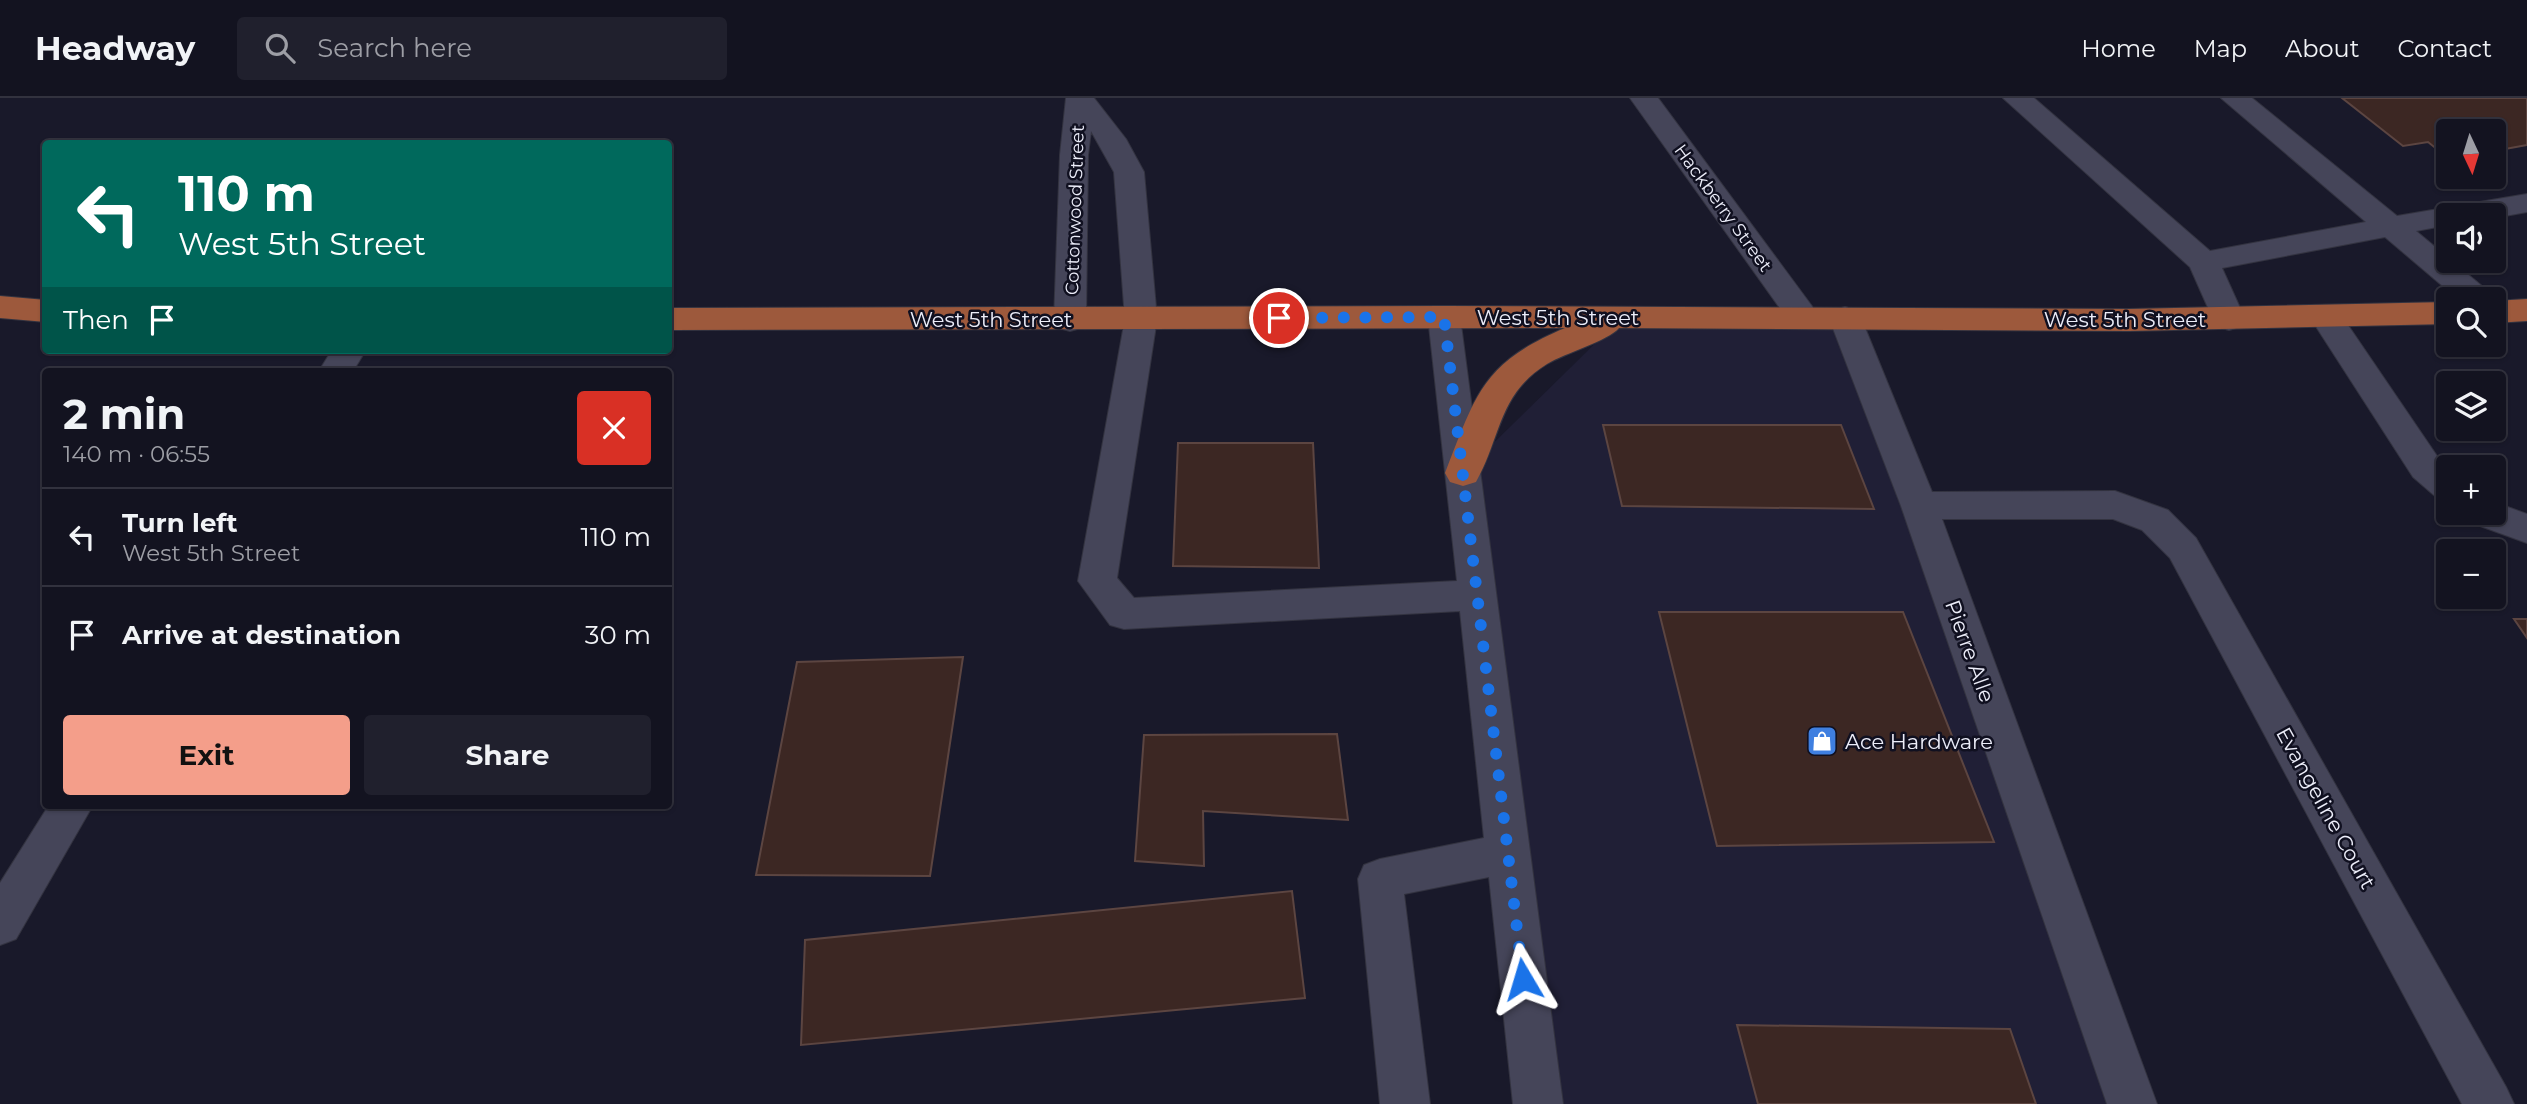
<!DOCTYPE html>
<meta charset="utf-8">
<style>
:root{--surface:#131320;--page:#20202d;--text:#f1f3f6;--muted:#9d9ea5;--line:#32323e;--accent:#f49e8a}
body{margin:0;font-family:Montserrat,sans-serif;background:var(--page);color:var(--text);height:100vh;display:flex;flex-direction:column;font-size:26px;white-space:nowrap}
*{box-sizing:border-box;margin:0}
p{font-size:23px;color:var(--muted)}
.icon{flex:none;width:38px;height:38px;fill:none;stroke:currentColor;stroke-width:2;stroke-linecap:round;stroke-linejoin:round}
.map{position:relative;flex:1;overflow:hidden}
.sheet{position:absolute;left:42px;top:270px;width:630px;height:441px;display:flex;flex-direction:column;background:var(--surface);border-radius:7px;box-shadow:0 2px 5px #0004,0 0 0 2px var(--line)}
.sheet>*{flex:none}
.banner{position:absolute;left:42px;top:42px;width:630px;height:214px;border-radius:7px;box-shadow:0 2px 5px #0004,0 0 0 2px var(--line);background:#00695c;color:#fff;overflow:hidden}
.needle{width:46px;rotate:176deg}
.tools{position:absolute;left:2436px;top:21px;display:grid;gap:14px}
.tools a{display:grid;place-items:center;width:70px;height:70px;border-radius:7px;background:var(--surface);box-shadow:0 2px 5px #0004,0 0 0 2px var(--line);font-size:35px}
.pin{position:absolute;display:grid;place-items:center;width:60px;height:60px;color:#fff;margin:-30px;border:4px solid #fff;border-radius:50%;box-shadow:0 2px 7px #0007}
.me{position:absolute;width:77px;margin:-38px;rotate:353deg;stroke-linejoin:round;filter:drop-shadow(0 0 5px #0008)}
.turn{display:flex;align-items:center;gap:24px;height:147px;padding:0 21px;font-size:32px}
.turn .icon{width:91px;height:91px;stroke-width:2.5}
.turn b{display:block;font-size:49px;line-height:60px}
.then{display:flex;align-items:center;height:66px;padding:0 21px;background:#0003;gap:14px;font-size:26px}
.round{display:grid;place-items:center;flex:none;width:74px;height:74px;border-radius:7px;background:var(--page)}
.headline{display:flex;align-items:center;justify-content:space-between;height:119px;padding:0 21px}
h1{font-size:42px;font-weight:700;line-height:52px}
.cta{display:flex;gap:14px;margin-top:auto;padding:14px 21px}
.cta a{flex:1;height:80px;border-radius:7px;background:var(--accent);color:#111;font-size:28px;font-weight:700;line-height:80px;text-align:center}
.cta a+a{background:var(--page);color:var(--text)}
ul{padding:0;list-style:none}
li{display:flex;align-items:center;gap:21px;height:98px;padding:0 21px;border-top:2px solid var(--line)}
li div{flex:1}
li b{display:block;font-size:26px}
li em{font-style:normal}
header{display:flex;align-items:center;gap:42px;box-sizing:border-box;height:98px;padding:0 35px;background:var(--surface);border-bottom:2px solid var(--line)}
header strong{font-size:33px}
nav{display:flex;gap:38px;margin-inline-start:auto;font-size:24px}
.search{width:490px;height:63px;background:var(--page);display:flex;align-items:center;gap:18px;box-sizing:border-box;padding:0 24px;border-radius:7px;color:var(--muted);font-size:26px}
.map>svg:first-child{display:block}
</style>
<header>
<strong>Headway</strong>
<div class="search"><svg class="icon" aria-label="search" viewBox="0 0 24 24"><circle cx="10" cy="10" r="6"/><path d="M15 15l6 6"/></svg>Search here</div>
<nav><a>Home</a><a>Map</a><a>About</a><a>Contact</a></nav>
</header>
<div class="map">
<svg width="2527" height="1006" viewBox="0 0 2527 1006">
<rect width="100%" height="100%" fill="#19192a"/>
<path fill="#201f36" d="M1621,220H1845L2129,1006H1538L1463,375Z"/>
<path fill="#3c2723" stroke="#5c4541" stroke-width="2" d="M2342,0H2527V47L2494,53V33H2448V60L2428,44L2403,48Z
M1603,327H1841L1874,411L1622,408Z
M1178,345H1313L1319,470L1173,468Z
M1659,514H1903L1994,744L1717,748Z
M2514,521H2527V540Z
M963,559L930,778L756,777L797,564Z
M1337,636L1348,722L1203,713L1204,768L1135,763L1144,637Z
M1292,793L1305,900L801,947L805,842Z
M1737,927L2010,931L2036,1006H1758Z"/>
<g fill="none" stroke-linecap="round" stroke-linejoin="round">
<g stroke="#333340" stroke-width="2">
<path id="minor" d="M1066,0H1094L1126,41L1144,74L1157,221L1117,480L1134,500L1457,483L1428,219L1433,211L1444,208L1455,211L1460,219L1563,1006H1513L1489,779L1404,796L1430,1006H1380L1358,781L1364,767L1380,761L1484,740L1460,513L1124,531L1110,527L1078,483L1125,221L1114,74L1091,33L1088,57L1086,222L1081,230L1070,233L1059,230L1054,222L1060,57Z
M1630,0H1658L1814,211L1819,219L1814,227L1803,230L1792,227Z
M2003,0H2034L2210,153L2366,124L2221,0H2252L2397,118L2527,96V114L2494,120V117H2448V127L2416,133L2489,194L2494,201H2458L2385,139L2222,170L2245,221L2240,229L2229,232L2218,229L2213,221L2190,169Z
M2326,208L2337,211L2439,361L2449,369L2448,402L2435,398L2413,379L2315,227L2310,219L2315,211Z
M1845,209L1856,212L1861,220L1932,394L2115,393L2168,412L2196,440L2506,989L2514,1006H2462L2170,460L2142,432L2113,421H1942L2157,1006H2107L1901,408L1829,220L1834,212Z
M332,252H366L353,273H319Z
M2494,404L2527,416V445L2472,425L2467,415H2494Z
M49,707H93L16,841L0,847V785Z"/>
</g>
<g stroke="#333340" stroke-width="2">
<path id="major" d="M0,198L46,202V224L0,220Z
M2527,201V223L2494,225V203Z
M2448,204V226L2129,233L1619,230C1608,243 1565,255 1547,266C1498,296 1501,340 1476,384L1463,388L1450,384L1445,375C1476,296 1482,265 1565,230L668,232V210L1444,208L2129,211Z"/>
</g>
<use href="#minor" fill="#454559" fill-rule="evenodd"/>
<use href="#major" fill="#9d593c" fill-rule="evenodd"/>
</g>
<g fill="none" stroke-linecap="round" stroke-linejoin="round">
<path stroke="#1a73e8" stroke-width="12" stroke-dasharray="0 21.6" d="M1279,220L1444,219L1523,881"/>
</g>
<defs>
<g id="shop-square" transform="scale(1.575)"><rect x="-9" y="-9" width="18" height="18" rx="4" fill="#3f7fe0" stroke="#101020"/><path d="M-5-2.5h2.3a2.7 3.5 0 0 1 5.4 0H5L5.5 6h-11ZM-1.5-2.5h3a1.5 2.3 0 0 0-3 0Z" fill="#fff"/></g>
</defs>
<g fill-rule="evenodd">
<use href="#shop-square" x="1822" y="643"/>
</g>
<g text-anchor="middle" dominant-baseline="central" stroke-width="5" stroke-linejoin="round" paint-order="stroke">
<g font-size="18" fill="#ecedf9" stroke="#101020">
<text transform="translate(1723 110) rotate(54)">Hackberry Street</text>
<text transform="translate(1075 112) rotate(-88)">Cottonwood Street</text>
</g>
<g font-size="21" fill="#ecedf9" stroke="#101020">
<text x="1558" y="219">West 5th Street</text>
<text x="991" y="221">West 5th Street</text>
<text x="2125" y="221">West 5th Street</text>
<text transform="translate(1970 553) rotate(70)">Pierre Alle</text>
<text transform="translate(2326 710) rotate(61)">Evangeline Court</text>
</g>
<g font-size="21" fill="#ecedf9" stroke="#101020" text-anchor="start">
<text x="1845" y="643">Ace Hardware</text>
</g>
</g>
</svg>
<div class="tools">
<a><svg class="needle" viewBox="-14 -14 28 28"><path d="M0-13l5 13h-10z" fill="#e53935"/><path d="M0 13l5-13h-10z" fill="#9d9ea5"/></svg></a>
<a><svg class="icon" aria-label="sound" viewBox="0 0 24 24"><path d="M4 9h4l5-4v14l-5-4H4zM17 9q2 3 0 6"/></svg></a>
<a><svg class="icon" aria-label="search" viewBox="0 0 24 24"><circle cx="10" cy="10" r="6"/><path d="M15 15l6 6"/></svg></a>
<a><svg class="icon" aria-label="layers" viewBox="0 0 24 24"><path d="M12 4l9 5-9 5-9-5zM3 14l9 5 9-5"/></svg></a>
<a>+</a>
<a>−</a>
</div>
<div class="pin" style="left:1279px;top:220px;background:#d93025"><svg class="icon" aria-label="arrive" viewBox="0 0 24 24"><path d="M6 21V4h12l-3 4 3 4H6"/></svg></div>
<svg class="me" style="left:1523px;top:881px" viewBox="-20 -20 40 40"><path d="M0-17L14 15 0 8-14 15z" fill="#1a73e8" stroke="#fff" stroke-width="4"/></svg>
<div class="banner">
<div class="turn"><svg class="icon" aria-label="left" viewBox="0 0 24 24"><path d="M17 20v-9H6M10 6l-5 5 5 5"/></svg><div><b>110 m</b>West 5th Street</div></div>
<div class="then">Then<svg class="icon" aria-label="arrive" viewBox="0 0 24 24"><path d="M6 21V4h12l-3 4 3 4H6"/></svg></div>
</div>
<section class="sheet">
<div class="headline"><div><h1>2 min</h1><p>140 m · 06:55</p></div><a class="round" style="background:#d93025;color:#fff"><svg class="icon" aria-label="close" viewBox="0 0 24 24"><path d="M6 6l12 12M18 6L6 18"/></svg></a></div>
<ul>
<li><svg class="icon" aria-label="left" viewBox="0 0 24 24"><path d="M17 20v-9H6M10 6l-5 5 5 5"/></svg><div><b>Turn left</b><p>West 5th Street</p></div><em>110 m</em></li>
<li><svg class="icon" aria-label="arrive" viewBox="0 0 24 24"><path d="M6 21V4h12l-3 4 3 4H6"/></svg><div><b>Arrive at destination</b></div><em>30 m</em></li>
</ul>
<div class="cta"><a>Exit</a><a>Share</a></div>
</section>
</div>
